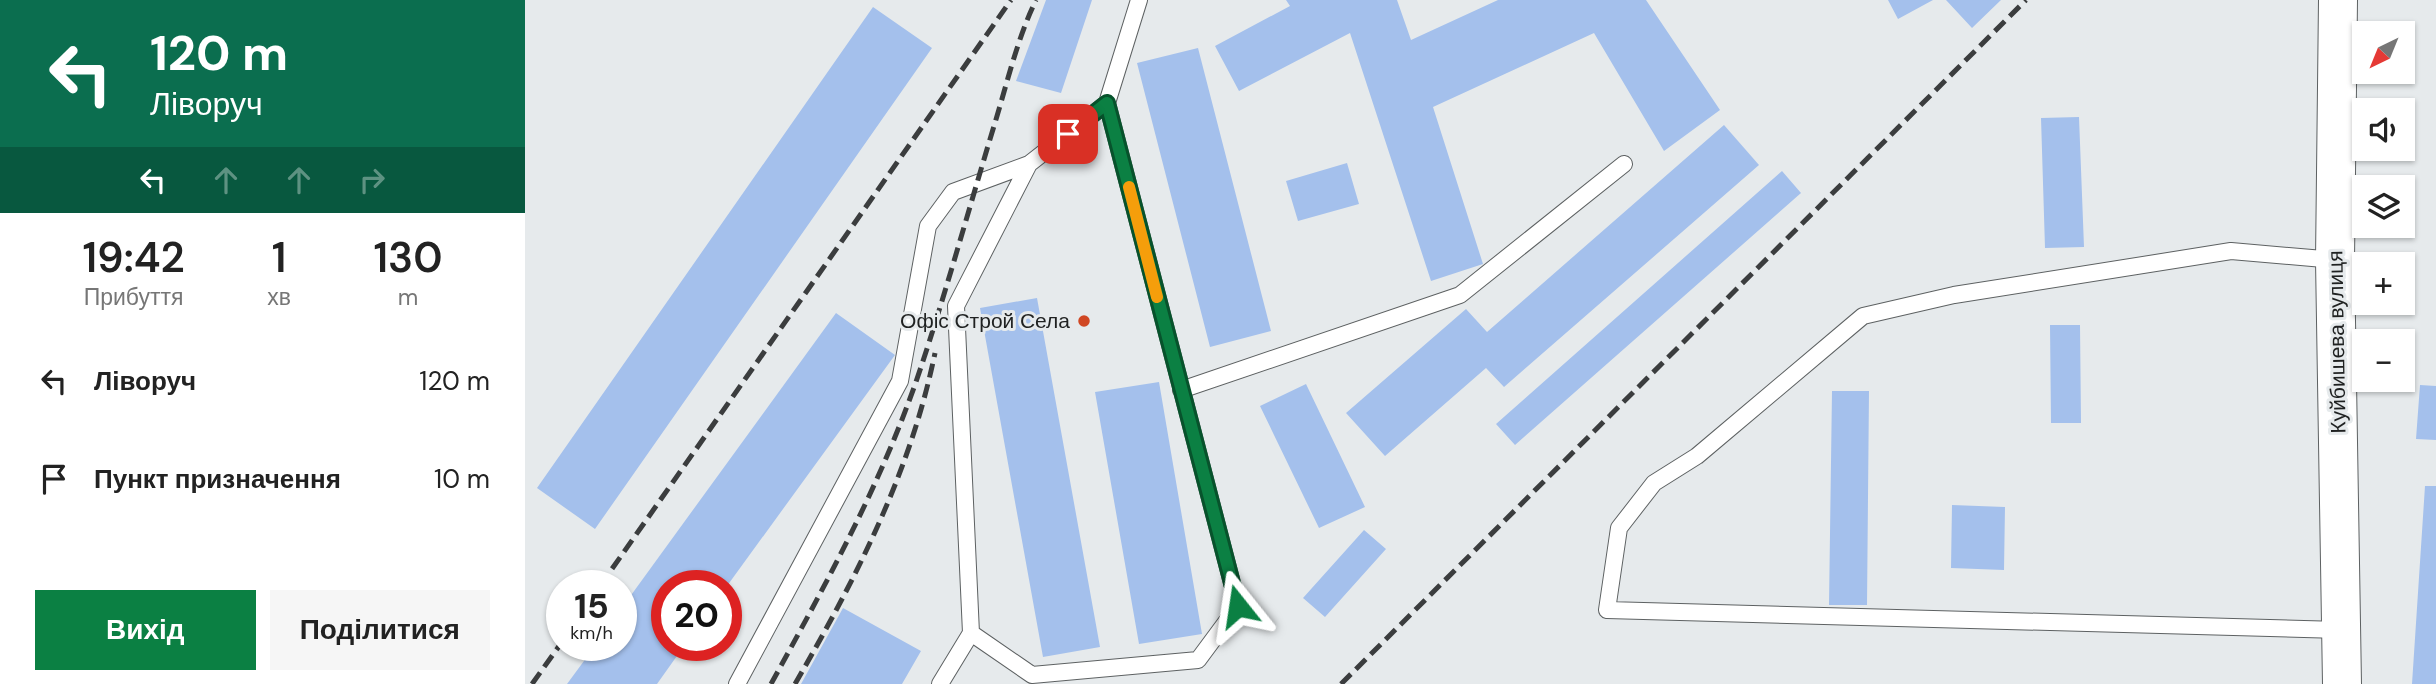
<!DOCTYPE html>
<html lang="uk">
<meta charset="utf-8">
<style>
:root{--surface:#fff;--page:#f6f6f6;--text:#222;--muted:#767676;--accent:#0b8043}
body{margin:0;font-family:"DM Sans",sans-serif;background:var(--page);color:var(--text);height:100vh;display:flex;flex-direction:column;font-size:26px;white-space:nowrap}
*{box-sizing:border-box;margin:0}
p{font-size:23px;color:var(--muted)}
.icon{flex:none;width:38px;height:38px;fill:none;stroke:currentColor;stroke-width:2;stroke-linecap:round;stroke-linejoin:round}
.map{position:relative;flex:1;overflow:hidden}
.panel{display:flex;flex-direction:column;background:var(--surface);width:525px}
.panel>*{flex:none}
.top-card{background:#0b6e4f;color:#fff;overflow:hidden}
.needle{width:46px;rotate:223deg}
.buttons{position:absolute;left:1827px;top:21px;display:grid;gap:14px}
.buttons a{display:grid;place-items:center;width:63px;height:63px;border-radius:0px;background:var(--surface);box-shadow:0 2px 5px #0004;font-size:35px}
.speed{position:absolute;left:21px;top:570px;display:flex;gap:14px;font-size:35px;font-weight:700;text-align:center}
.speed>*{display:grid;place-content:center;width:91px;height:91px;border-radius:50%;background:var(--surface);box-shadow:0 2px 5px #0004;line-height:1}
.speed small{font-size:18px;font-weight:400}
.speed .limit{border:10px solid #d22;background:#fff;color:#111}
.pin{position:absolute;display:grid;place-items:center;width:60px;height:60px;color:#fff;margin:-30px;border-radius:14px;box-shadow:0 4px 10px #0006}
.me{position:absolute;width:77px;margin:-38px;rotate:345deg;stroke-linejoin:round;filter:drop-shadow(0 0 5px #0008)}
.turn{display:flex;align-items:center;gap:24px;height:147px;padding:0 35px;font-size:32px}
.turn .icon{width:91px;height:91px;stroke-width:2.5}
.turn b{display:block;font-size:49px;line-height:60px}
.lanes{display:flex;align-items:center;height:66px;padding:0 35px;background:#0003;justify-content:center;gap:35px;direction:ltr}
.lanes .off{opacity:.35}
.eta{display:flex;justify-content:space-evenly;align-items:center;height:119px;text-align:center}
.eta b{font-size:42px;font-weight:600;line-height:49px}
.primary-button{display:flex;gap:14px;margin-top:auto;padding:14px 35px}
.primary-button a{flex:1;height:80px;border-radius:0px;background:var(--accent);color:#fff;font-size:28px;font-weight:600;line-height:80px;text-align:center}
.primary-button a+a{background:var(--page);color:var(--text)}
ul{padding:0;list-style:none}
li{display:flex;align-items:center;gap:21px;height:98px;padding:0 35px}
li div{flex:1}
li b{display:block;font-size:26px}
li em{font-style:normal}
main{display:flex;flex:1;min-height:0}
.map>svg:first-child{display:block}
</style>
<main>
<section class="panel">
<div class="top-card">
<div class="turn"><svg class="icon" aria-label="left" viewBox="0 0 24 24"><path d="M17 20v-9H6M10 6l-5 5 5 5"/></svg><div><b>120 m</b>Ліворуч</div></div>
<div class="lanes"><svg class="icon" aria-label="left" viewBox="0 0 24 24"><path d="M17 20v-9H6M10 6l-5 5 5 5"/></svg><svg class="icon off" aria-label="ahead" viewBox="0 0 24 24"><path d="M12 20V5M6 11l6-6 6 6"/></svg><svg class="icon off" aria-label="ahead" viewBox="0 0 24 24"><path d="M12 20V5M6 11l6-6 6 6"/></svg><svg class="icon off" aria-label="right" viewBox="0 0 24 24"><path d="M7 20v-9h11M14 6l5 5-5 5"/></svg></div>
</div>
<div class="eta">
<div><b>19:42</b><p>Прибуття</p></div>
<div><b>1</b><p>хв</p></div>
<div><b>130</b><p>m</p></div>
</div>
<ul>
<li><svg class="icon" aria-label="left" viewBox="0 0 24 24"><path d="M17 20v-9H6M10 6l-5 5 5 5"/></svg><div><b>Ліворуч</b></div><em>120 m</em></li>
<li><svg class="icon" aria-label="arrive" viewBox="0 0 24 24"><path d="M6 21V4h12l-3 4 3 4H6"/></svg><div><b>Пункт призначення</b></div><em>10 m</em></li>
</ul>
<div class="primary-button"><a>Вихід</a><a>Поділитися</a></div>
</section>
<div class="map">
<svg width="1911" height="684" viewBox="0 0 1911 684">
<rect width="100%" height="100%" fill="#e6eaec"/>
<path fill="#a4c0ec" d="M521,0H567L536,93L491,81Z
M761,0H872L886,40L973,0H1121L1195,110L1139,151L1069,33L908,107L958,264L906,281L825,33L714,91L690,46L765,6Z
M1363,0H1408L1373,19Z
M1421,0H1476L1447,28Z
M348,7L407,48L70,529L12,488Z
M673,48L746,331L685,347L612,63Z
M1554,117L1559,247L1520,248L1516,118Z
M1199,125L1234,165L979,387L961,368L860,456L821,413L941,309L962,332Z
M822,163L834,204L773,221L761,181Z
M1257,171L1276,193L990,445L971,424Z
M512,298L575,647L518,657L455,308Z
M311,313L370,355L202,586H142V646H159L132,684H42L70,646H96V609Z
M1525,325H1555L1556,423H1526Z
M634,382L677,634L614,644L570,392Z
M781,384L840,507L794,528L735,406Z
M1895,385L1911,386V440L1891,439Z
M1307,391H1344L1342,605H1304Z
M1900,486H1911V684H1887Z
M1427,505L1480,507L1479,570L1426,568Z
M839,530L861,549L800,617L778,598Z
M318,608L396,651L377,684H276Z"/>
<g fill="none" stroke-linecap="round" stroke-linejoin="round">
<g stroke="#5d6162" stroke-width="18">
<path id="service" d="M1810,260L1706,251L1429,295L1338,316L1172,456L1129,483L1094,528L1082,610L1815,630
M656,390L935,295L1099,164
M446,633L507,675L673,660L713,606L582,103L614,0
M212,684L375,381L403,226L428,192L504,164L582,103
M415,684L446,633L431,306L504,164"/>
</g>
<g stroke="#5d6162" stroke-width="40">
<path id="secondary" d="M1813,0L1810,260L1817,684"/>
</g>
<use href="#service" stroke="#fff" stroke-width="16"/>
<use href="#secondary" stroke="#fff" stroke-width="38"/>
<path stroke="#3b3d3e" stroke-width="5" stroke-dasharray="14 7" stroke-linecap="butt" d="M75,586L486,0
M7,684L37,642
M246,684C303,580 360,477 397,364C423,285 445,205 469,126C482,84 492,39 511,0
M270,684C331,578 385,474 410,353
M816,684L1501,0"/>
</g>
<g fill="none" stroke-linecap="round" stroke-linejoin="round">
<g stroke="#07532c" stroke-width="18">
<path id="route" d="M543,134L582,103L713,606"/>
</g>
<use href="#route" stroke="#0b8043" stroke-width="12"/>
<path stroke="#f59e0b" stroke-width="12" d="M604,187L632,297"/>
</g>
<circle fill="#d04723" stroke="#e6eaec" stroke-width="2.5" cx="559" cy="321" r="7"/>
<g text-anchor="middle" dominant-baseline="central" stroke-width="6" stroke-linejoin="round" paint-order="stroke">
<g font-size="21" fill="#1f2121" stroke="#e6eaec" text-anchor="end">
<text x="545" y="321">Офіс Строй Села</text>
</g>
<g font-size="21" fill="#1f2121" stroke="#e6eaec">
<text transform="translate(1812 342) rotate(-91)">Куйбишева вулиця</text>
</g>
</g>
</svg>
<div class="buttons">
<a><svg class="needle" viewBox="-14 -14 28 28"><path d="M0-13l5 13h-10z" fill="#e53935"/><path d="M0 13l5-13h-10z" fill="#767676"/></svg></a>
<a><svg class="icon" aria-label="sound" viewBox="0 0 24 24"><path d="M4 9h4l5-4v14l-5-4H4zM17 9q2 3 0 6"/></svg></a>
<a><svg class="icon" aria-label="layers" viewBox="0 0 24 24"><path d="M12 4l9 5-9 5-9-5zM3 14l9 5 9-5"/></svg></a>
<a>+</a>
<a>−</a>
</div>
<div class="speed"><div>15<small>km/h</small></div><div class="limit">20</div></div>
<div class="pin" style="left:543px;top:134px;background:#d93025"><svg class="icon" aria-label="arrive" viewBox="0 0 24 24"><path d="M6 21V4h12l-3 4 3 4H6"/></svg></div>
<svg class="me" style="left:713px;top:606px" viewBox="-20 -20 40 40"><path d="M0-17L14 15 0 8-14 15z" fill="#0b8043" stroke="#fff" stroke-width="4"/></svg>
</div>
</main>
